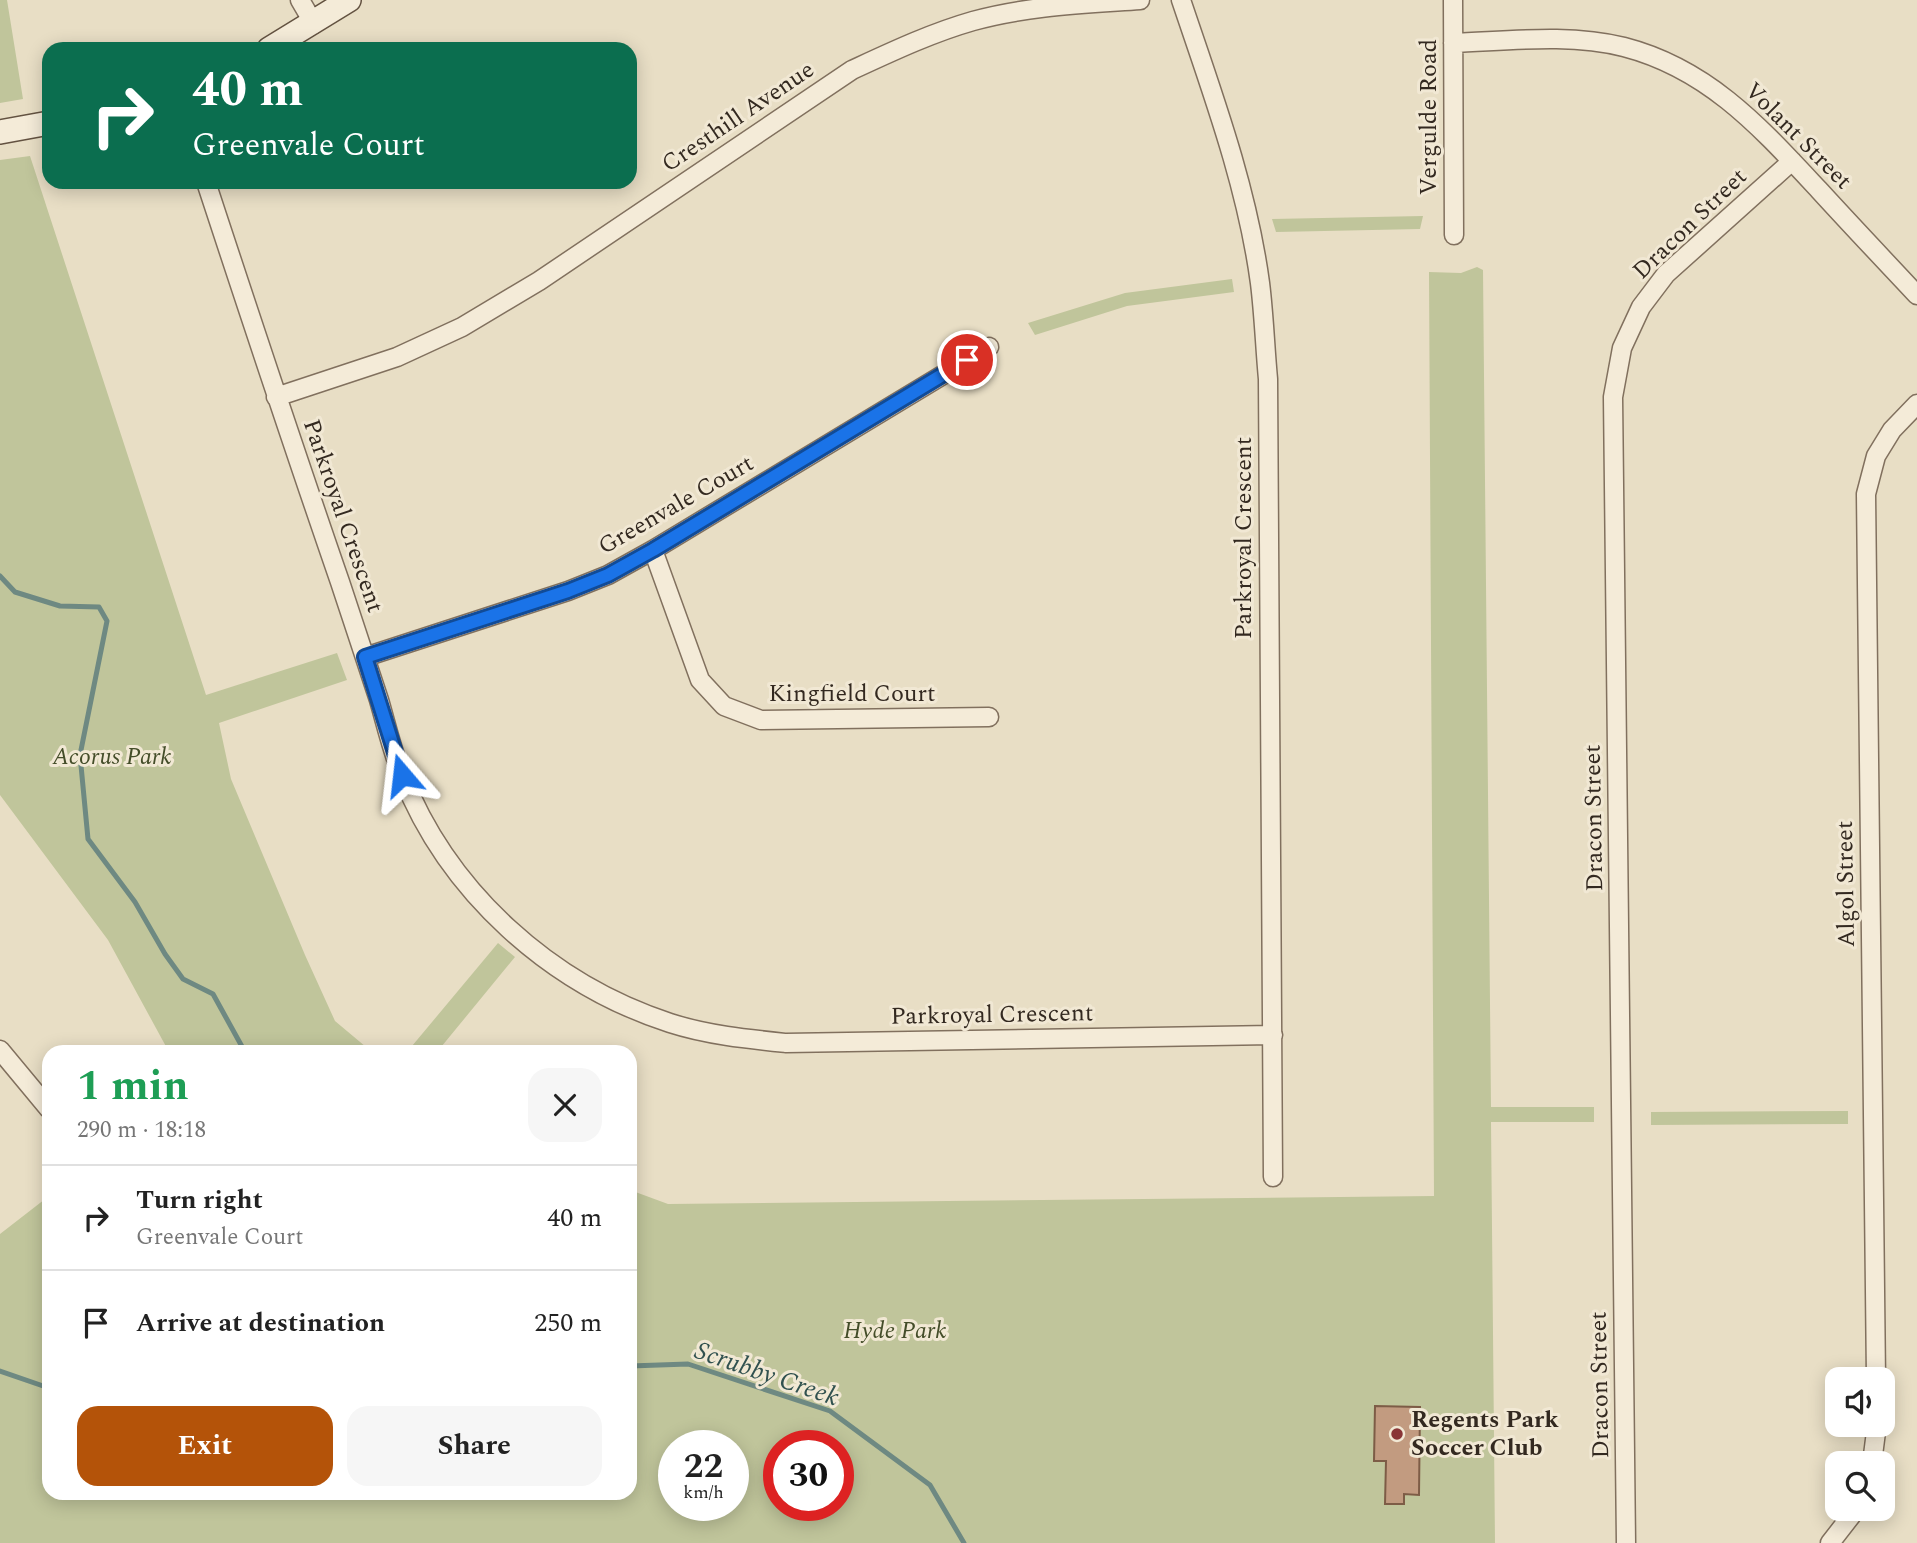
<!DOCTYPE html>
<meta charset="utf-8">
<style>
:root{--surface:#fff;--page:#f6f6f6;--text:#222;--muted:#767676;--line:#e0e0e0;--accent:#b45309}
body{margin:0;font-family:Spectral,serif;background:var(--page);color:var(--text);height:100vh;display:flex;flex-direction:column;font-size:26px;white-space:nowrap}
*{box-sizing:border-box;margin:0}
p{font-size:23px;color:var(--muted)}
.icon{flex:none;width:38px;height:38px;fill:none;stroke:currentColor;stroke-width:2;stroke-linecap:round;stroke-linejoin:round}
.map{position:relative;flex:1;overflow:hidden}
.sheet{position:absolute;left:42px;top:1045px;width:595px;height:455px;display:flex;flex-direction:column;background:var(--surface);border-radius:21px;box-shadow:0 4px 18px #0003}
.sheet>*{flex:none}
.guide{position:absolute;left:42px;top:42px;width:595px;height:147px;border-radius:21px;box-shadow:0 4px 18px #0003;background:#0b6e4f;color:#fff;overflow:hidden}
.controls{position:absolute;left:1825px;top:1367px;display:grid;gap:14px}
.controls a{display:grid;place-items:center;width:70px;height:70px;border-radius:14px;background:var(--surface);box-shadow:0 4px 18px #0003;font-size:35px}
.speed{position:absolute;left:658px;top:1430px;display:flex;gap:14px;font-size:35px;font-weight:700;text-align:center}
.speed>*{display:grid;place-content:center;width:91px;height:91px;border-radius:50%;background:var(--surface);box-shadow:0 4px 18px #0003;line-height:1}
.speed small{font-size:18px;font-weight:400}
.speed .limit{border:10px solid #d22;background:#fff;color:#111}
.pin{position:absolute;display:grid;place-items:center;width:60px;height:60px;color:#fff;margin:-30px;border:4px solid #fff;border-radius:50%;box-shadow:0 2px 7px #0007}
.me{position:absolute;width:77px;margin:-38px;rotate:343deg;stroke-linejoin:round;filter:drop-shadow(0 0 5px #0008)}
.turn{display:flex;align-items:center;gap:24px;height:147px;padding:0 35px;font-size:32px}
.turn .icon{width:91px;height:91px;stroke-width:2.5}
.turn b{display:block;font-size:49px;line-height:60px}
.round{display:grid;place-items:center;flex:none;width:74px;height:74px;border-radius:21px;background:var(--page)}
.overview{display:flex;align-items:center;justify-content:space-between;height:119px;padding:0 35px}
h1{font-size:42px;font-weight:700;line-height:52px;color:#1e9e55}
.primary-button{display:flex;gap:14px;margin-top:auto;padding:14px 35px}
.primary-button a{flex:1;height:80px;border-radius:21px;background:var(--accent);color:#fff;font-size:28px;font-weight:700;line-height:80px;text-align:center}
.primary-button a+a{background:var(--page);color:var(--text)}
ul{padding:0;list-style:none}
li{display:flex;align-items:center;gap:21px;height:105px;padding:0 35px;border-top:2px solid var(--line)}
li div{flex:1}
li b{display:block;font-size:26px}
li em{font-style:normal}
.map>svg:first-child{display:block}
</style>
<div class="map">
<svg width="1917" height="1543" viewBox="0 0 1917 1543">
<rect width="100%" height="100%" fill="#e8dec5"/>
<path fill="#c0c59b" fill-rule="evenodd" d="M0,0H7L23,99L0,103Z
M30,156L206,695L337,653L347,680L219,723L231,779L305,955L335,1021L372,1052H169L108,940L0,795V160Z
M1423,216L1420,229L1276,232L1272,219Z
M1477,267L1483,270L1491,1107H1594V1122H1491L1495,1543H0V1234L49,1196V1493H630V1190L668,1204L1434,1196L1429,272L1461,273ZM1375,1406L1420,1407L1419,1494H1404V1504H1385L1386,1461H1374ZM674,1446H733V1505H674ZM779,1446H838V1505H779Z
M1232,279L1234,292L1127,306L1035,335L1028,323L1125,293Z
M498,943L515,957L437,1052H407Z
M1848,1111V1124L1651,1125V1112Z"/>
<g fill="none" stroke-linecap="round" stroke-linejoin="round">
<path stroke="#6e8982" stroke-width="5" d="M0,576L15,592L60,606L99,607L107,621L80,755L88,839L135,902L165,954L183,979L213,994L245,1052
M630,1366L688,1364L830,1411L930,1485L964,1543
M0,1371L49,1388"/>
</g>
<path fill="#c29b80" stroke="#7d5c46" stroke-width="2" d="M1375,1406L1420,1407L1419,1495L1404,1494V1504H1385L1386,1461H1374Z"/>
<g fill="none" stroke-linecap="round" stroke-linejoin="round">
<g stroke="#81705e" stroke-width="21">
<path id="street" d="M300,0L314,24
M1181,0C1212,92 1247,186 1260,283C1264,315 1265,347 1268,379L1273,1177
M1453,0L1454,235
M1453,43C1508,41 1569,33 1624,47C1709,69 1761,128 1819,190C1851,225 1884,260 1917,295
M206,182C250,316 294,449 340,582C353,621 366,660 379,700C386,724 392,751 402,775C448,892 550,984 670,1023C707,1035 747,1039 786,1043L1273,1035
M276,397L397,357L462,327L539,281L852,70C891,52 931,33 973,21C1027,6 1084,4 1140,0
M653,550L700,680L724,706L761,720L989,717
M365,657L568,591L608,575L653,550L989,347
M0,1050L49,1109
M1876,1379L1866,494L1876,456L1892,430L1917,404
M1872,1463L1877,1424
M1626,1543L1613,397L1622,348L1641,307L1666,274L1792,161
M1830,1543L1851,1516L1855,1508"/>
</g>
<g stroke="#635241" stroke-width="26">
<path id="secondary" d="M269,49L349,0
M0,132L49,123"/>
</g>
<use href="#street" stroke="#f4ebd8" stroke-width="18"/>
<use href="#secondary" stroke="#f4ebd8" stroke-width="23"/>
</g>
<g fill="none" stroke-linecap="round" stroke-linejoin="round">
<g stroke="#114b97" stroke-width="18">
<path id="route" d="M402,775L365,657L568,591L608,575L653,550L967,360"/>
</g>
<use href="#route" stroke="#1a73e8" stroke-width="12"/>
</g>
<circle fill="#893536" stroke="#f1e8d4" stroke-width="2.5" cx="1397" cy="1434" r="7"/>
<g text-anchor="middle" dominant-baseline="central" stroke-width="6" stroke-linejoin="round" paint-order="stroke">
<g font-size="24" fill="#332920" stroke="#f1e8d4">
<text transform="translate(738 117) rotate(-34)">Cresthill Avenue</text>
<text transform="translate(1429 117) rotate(-90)">Vergulde Road</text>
<text transform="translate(1798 136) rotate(45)">Volant Street</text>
<text transform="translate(1690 224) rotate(-44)">Dracon Street</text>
<text transform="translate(676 505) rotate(-30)">Greenvale Court</text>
<text transform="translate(343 516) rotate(71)">Parkroyal Crescent</text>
<text transform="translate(1244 538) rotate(-90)">Parkroyal Crescent</text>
<text x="852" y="694">Kingfield Court</text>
<text transform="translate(1594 818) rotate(-91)">Dracon Street</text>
<text transform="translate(1846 884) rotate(-91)">Algol Street</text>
<text transform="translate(992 1015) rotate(-1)">Parkroyal Crescent</text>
<text transform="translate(1600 1385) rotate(-91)">Dracon Street</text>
</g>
<g font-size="24" font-style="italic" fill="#444d29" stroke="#f1e8d4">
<text x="112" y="757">Acorus Park</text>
<text x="895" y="1331">Hyde Park</text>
</g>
<g font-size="24" font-weight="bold" fill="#332920" stroke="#f1e8d4" text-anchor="start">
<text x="1411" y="1420">Regents Park<tspan x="1411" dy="28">Soccer Club</tspan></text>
</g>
<g font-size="26" font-style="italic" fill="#31514f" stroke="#f1e8d4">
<text transform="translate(767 1374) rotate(19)">Scrubby Creek</text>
</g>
</g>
</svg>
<div class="controls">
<a><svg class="icon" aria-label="sound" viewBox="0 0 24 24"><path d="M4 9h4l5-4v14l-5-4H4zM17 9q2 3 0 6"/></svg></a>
<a><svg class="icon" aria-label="search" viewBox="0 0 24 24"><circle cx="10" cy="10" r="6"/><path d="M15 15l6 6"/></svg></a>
</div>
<div class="speed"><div>22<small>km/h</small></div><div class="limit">30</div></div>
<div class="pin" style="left:967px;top:360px;background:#d93025"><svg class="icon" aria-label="arrive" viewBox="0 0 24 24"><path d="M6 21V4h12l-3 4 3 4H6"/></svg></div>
<svg class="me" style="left:402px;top:775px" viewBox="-20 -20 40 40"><path d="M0-17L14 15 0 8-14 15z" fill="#1a73e8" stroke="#fff" stroke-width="4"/></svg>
<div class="guide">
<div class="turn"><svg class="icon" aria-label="right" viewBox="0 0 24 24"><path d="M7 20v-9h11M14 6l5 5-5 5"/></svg><div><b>40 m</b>Greenvale Court</div></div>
</div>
<section class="sheet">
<div class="overview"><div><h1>1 min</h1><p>290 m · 18:18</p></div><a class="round"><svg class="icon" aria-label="close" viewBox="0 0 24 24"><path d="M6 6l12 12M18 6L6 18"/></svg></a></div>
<ul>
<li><svg class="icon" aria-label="right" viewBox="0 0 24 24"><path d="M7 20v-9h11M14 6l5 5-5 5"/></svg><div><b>Turn right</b><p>Greenvale Court</p></div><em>40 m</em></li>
<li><svg class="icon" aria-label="arrive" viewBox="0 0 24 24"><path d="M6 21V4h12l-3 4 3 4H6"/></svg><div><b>Arrive at destination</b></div><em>250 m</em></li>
</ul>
<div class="primary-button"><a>Exit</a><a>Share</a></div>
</section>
</div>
